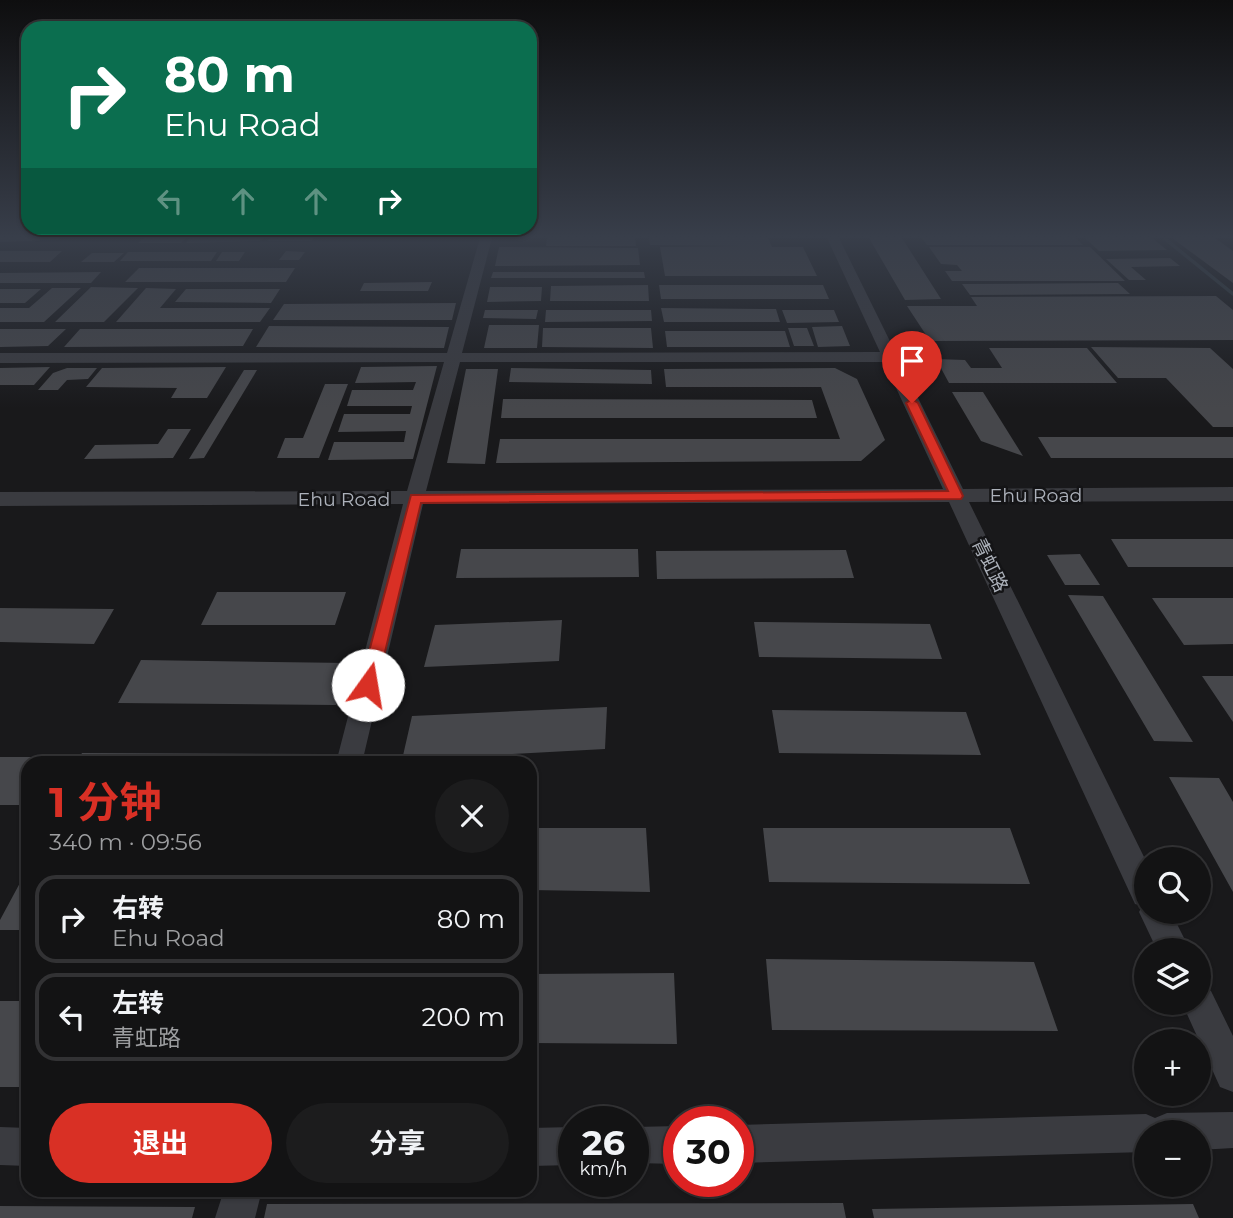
<!DOCTYPE html>
<html lang="zh">
<meta charset="utf-8">
<style>
:root{--surface:#131314;--page:#1c1c1d;--text:#f1f3f6;--muted:#9d9ea0;--line:#323234;--accent:#d93025}
body{margin:0;font-family:Montserrat,"Noto Sans SC",sans-serif;background:var(--page);color:var(--text);height:100vh;display:flex;flex-direction:column;font-size:26px;white-space:nowrap}
*{box-sizing:border-box;margin:0}
p{font-size:23px;color:var(--muted)}
.icon{flex:none;width:38px;height:38px;fill:none;stroke:currentColor;stroke-width:2;stroke-linecap:round;stroke-linejoin:round}
.map{position:relative;flex:1;overflow:hidden}
.side{position:absolute;left:21px;top:756px;width:516px;height:441px;display:flex;flex-direction:column;background:var(--surface);border-radius:21px;box-shadow:0 2px 5px #0004,0 0 0 2px var(--line)}
.side>*{flex:none}
.banner{position:absolute;left:21px;top:21px;width:516px;height:214px;border-radius:21px;box-shadow:0 2px 5px #0004,0 0 0 2px var(--line);background:#0b6e4f;color:#fff;overflow:hidden}
.fabs{position:absolute;left:1134px;top:847px;display:grid;gap:14px}
.fabs a{display:grid;place-items:center;width:77px;height:77px;border-radius:50%;background:var(--surface);box-shadow:0 2px 5px #0004,0 0 0 2px var(--line);font-size:35px}
.speed{position:absolute;left:558px;top:1106px;display:flex;gap:14px;font-size:35px;font-weight:700;text-align:center}
.speed>*{display:grid;place-content:center;width:91px;height:91px;border-radius:50%;background:var(--surface);box-shadow:0 2px 5px #0004,0 0 0 2px var(--line);line-height:1}
.speed small{font-size:18px;font-weight:400}
.speed .limit{border:10px solid #d22;background:#fff;color:#111}
.pin{position:absolute;display:grid;place-items:center;width:60px;height:60px;color:#fff;margin:-72px -30px;border-radius:50% 50% 50% 0;rotate:-45deg;box-shadow:0 0 7px #0007}
.pin .icon{rotate:45deg}
.me{position:absolute;width:77px;margin:-38px;rotate:13deg;stroke-linejoin:round;filter:drop-shadow(0 0 5px #0008)}
.turn{display:flex;align-items:center;gap:24px;height:147px;padding:0 28px;font-size:32px}
.turn .icon{width:91px;height:91px;stroke-width:2.5}
.turn b{display:block;font-size:49px;line-height:60px}
.lanes{display:flex;align-items:center;height:66px;padding:0 28px;background:#0003;justify-content:center;gap:35px;direction:ltr}
.lanes .off{opacity:.35}
.round{display:grid;place-items:center;flex:none;width:74px;height:74px;border-radius:37px;background:var(--page)}
.summary{display:flex;align-items:center;justify-content:space-between;height:119px;padding:0 28px}
h1{font-size:42px;font-weight:700;line-height:52px;color:var(--accent)}
.primary-button{display:flex;gap:14px;margin-top:auto;padding:14px 28px}
.primary-button a{flex:1;height:80px;border-radius:42px;background:var(--accent);color:#fff;font-size:28px;font-weight:700;line-height:80px;text-align:center}
.primary-button a+a{background:var(--page);color:var(--text)}
ul{padding:0;list-style:none}
li{display:flex;align-items:center;gap:21px;height:88px;margin:0 14px 10px;padding:0 14px;border:4px solid var(--line);border-radius:21px}
li div{flex:1}
li b{display:block;font-size:26px}
li em{font-style:normal}
.map>svg:first-child{display:block}
</style>
<div class="map">
<svg width="1233" height="1218" viewBox="0 0 1233 1218">
<rect width="100%" height="100%" fill="#19191b"/>
<g fill="none" stroke-linecap="round" stroke-linejoin="round">
<path stroke="#2f393e" stroke-width="3.5" d="M1164,238L1233,294"/>
</g>
<path fill="#46474b" d="M0,238H60L57,240L0,242Z
M143,238H185L181,243H138Z
M190,238H263L260,241L186,243Z
M269,238H314L312,241H267Z
M547,238H635L636,246H546Z
M649,238H768L772,247H803L817,276H665L660,247L742,246L650,245Z
M869,238H902L941,299L905,300Z
M922,238H1076L1083,245H927Z
M1085,238H1152L1167,250L1099,251Z
M1172,238H1215L1233,251V283Z
M499,247L638,248L640,265L495,266Z
M929,247H1090L1125,281H952L945,271H962L957,265L941,264Z
M0,251H62L50,262H0Z
M286,251L305,252L299,260H279Z
M128,252H217L211,261H120Z
M222,252H245L239,261H216Z
M92,253H124L114,262H81Z
M1170,258L1180,266L1131,267L1146,280H1129L1106,259Z
M139,268H295L286,282H125Z
M101,272L91,283H0V273Z
M493,272H644L645,278H491Z
M432,282L428,291H360L364,283Z
M1118,283L1130,294L970,295L962,284Z
M648,285L649,301H550L551,286Z
M659,285H823L829,299H661Z
M91,287L138,288L104,322H55Z
M490,287H542L541,301L487,302Z
M52,288H81L44,322H0V308H29Z
M146,288L176,289L160,308H270L260,322H116Z
M0,289H41L25,303H0Z
M186,289H280L271,303L175,302Z
M1216,296L1233,310V340L930,341L907,306H977L971,297Z
M456,303L452,320H273L284,304Z
M661,308L776,309L780,322H664Z
M485,310H538L536,319L483,318Z
M546,310H651L652,321L545,322Z
M782,310H834L839,322L787,323Z
M489,325H539L537,348H484Z
M269,326L449,327L444,348L256,347Z
M842,326L850,346L818,347L812,327Z
M543,328H651L653,348L542,347Z
M788,328H807L814,346H794Z
M0,329H66L48,346L0,347Z
M80,329H253L243,346L64,347Z
M665,331H785L790,347H667Z
M1091,347L1210,348L1233,369V427H1213L1166,378H1118Z
M989,348H1087L1117,383H949L936,359L965,360L971,368H1002Z
M437,366L413,459L328,460L334,442H404L406,431L338,432L344,414H410L412,406H347L352,390H413L416,382L355,383L361,367Z
M50,367L34,385H0V368Z
M226,367L207,398H171L177,388L86,387L102,368Z
M67,368H97L88,379L67,380L58,390H38L53,373Z
M511,368L651,370L652,384L509,382Z
M835,368L857,379L885,440L861,461L496,463L500,439H840L821,387H666L664,369Z
M466,369H498L485,464L447,463Z
M244,370H257L204,458L189,459Z
M325,384H348L319,458H277L285,438H303Z
M952,392H983L1023,456L981,441Z
M503,399L812,400L817,418H501Z
M168,429H191L173,458L84,459L95,445L158,444Z
M1038,437H1233V458H1051Z
M1111,539H1233V567H1128Z
M461,549H638L639,577L456,578Z
M846,550L854,578L657,579L656,551Z
M1080,554L1100,585H1065L1047,555Z
M217,592H346L335,625H201Z
M1068,595L1103,596L1193,742L1154,741Z
M1152,598H1233V644L1184,645Z
M0,608L114,609L94,644L0,642Z
M562,620L559,661L424,667L435,625Z
M754,622L930,624L942,659L759,657Z
M141,660L349,663L336,705L118,703Z
M1202,676H1233V722Z
M607,707L605,749L402,760L412,716Z
M772,710L966,712L981,755L779,753Z
M82,753L325,754L322,763H76Z
M0,757H54L50,763H28L26,805H0Z
M1169,777L1219,778L1233,802V892Z
M530,828H646L650,892L530,890Z
M763,828H1010L1030,884L769,882Z
M28,868V930H0V920Z
M766,959L1034,962L1058,1031L772,1030Z
M674,973L677,1044L530,1043V974Z
M0,1001H28V1087H0Z
M843,1203L846,1218H264L267,1204Z
M1193,1204L1199,1218H874L872,1209Z
M0,1206L195,1207L192,1218H0Z"/>
<g fill="none" stroke-linecap="round" stroke-linejoin="round">
<path fill="#3a3b40" fill-rule="evenodd" d="M480,238H492L462,353L880,352L827,238H839L963,489L1233,487V501L969,502L1146,861V912H1171L1190,950H1157L1139,912L1142,906L1135,904L949,502L423,504L362,763H336L403,504L0,506V492L407,491L444,362L0,363V353H447ZM460,362H884L943,489L426,491Z
M1199,986L1211,991L1233,1036V1092L1220,1087L1182,1003H1199Z
M1233,1112V1148L1199,1150V1132H1146V1152L738,1163V1125L1146,1114L1155,1118L1167,1113Z
M679,1126V1164L634,1163V1127Z
M0,1127L28,1128V1166L0,1165Z
M574,1127V1165L530,1166V1128Z
M224,1190H262L255,1218H215Z"/>
</g>
<linearGradient id="sky" x2="0" y2="1"><stop stop-color="#0e0e0f"/><stop offset="0.58" stop-color="#383e4a"/><stop offset="1" stop-color="#383e4a" stop-opacity="0"/></linearGradient>
<rect width="1233" height="408" fill="url(#sky)"/>
<path fill="#d93025" stroke="#8d1f18" stroke-width="2" d="M912,399L918,403L963,496L961,499L421,503L377,685L374,690L368,692L362,690L360,685L411,495L948,491L906,403Z"/>
<g text-anchor="middle" dominant-baseline="central" stroke-width="5" stroke-linejoin="round" paint-order="stroke">
<g font-size="19" fill="#acb1ba" stroke="#141416">
<text x="1036" y="495">Ehu Road</text>
<text x="344" y="499">Ehu Road</text>
<text transform="translate(990 565) rotate(64)">青虹路</text>
</g>
</g>
</svg>
<div class="fabs">
<a><svg class="icon" aria-label="search" viewBox="0 0 24 24"><circle cx="10" cy="10" r="6"/><path d="M15 15l6 6"/></svg></a>
<a><svg class="icon" aria-label="layers" viewBox="0 0 24 24"><path d="M12 4l9 5-9 5-9-5zM3 14l9 5 9-5"/></svg></a>
<a>+</a>
<a>−</a>
</div>
<div class="speed"><div>26<small>km/h</small></div><div class="limit">30</div></div>
<div class="pin" style="left:912px;top:403px;background:#d93025"><svg class="icon" aria-label="arrive" viewBox="0 0 24 24"><path d="M6 21V4h12l-3 4 3 4H6"/></svg></div>
<svg class="me" style="left:368px;top:685px" viewBox="-20 -20 40 40"><circle r="19" fill="#fff"/><path d="M0-13L10 11 0 6-10 11z" fill="#d93025"/></svg>
<div class="banner">
<div class="turn"><svg class="icon" aria-label="right" viewBox="0 0 24 24"><path d="M7 20v-9h11M14 6l5 5-5 5"/></svg><div><b>80 m</b>Ehu Road</div></div>
<div class="lanes"><svg class="icon off" aria-label="left" viewBox="0 0 24 24"><path d="M17 20v-9H6M10 6l-5 5 5 5"/></svg><svg class="icon off" aria-label="ahead" viewBox="0 0 24 24"><path d="M12 20V5M6 11l6-6 6 6"/></svg><svg class="icon off" aria-label="ahead" viewBox="0 0 24 24"><path d="M12 20V5M6 11l6-6 6 6"/></svg><svg class="icon" aria-label="right" viewBox="0 0 24 24"><path d="M7 20v-9h11M14 6l5 5-5 5"/></svg></div>
</div>
<section class="side">
<div class="summary"><div><h1>1 分钟</h1><p>340 m · 09:56</p></div><a class="round"><svg class="icon" aria-label="close" viewBox="0 0 24 24"><path d="M6 6l12 12M18 6L6 18"/></svg></a></div>
<ul>
<li><svg class="icon" aria-label="right" viewBox="0 0 24 24"><path d="M7 20v-9h11M14 6l5 5-5 5"/></svg><div><b>右转</b><p>Ehu Road</p></div><em>80 m</em></li>
<li><svg class="icon" aria-label="left" viewBox="0 0 24 24"><path d="M17 20v-9H6M10 6l-5 5 5 5"/></svg><div><b>左转</b><p>青虹路</p></div><em>200 m</em></li>
</ul>
<div class="primary-button"><a>退出</a><a>分享</a></div>
</section>
</div>
